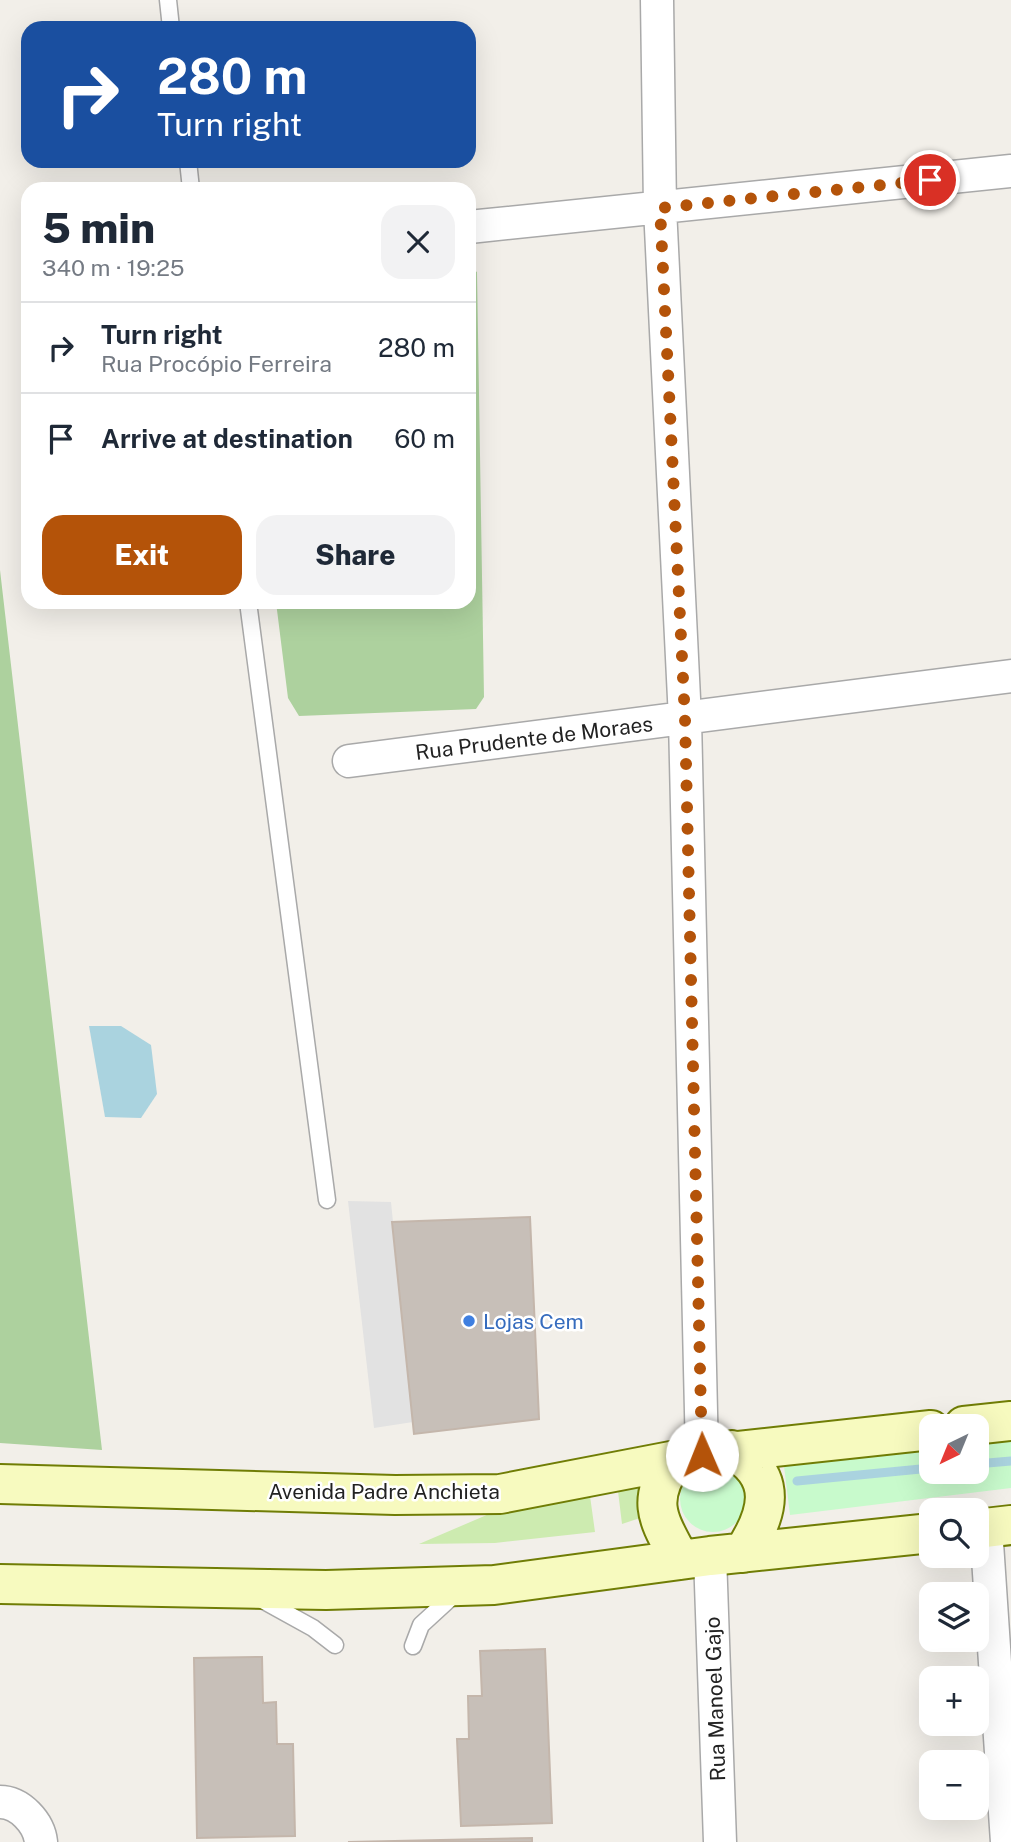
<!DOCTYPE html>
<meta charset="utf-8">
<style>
:root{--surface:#fff;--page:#f2f2f3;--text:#1f2937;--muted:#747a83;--line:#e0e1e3;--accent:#b45309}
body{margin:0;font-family:"Public Sans",sans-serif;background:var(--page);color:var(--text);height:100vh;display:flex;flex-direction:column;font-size:26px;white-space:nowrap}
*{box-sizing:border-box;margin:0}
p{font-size:23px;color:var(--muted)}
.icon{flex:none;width:38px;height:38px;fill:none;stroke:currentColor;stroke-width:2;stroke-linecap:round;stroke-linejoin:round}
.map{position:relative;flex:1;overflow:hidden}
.details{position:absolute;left:21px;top:182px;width:455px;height:427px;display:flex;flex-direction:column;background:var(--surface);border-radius:21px;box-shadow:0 7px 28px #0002}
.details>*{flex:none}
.hud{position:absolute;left:21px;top:21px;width:455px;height:147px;border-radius:21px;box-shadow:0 7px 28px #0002;background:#1a4fa0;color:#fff;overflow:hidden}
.needle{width:46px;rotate:223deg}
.tools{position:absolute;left:919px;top:1414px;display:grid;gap:14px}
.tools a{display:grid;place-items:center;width:70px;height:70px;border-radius:14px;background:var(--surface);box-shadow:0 7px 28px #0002;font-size:35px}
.pin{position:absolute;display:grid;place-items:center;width:60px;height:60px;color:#fff;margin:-30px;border:4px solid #fff;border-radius:50%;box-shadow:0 2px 7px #0007}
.me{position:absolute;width:77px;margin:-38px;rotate:359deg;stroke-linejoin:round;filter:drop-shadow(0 0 5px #0008)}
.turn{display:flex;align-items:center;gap:24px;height:147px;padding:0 21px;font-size:32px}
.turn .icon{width:91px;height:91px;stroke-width:2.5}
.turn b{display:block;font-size:49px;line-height:60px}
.round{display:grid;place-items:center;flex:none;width:74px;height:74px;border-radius:21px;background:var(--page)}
.head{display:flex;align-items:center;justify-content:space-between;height:119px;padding:0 21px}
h1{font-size:42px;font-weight:800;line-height:52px}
.button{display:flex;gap:14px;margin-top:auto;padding:14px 21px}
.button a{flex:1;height:80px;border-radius:21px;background:var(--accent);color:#fff;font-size:28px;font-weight:800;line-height:80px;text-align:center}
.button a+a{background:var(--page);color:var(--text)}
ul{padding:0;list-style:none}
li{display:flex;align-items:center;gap:21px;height:91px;padding:0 21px;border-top:2px solid var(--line)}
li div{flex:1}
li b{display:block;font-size:26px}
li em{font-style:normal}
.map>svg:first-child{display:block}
</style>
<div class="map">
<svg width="1011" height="1842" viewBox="0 0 1011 1842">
<rect width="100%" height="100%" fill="#f2efe9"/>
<path fill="#cdebb0" d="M617,1483H641L640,1518L622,1524Z
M590,1496L595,1532L495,1543L419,1544L489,1514L534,1502Z"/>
<path fill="#add19e" d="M469,267L477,272L484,697L476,709L299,716L288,698L276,602H469Z
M0,570L102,1450L0,1443Z"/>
<path fill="#c8facc" d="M1011,1441V1488L790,1515L784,1466L931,1450V1472H976L977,1445Z
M680 1499a33 33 0 1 1 66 0a33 33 0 1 1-66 0Z"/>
<path fill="#e2e2e2" d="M348,1201L391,1202L413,1422L374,1428Z"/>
<path fill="#aad3df" d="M89,1026H121L151,1045L157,1094L141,1118L105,1117Z"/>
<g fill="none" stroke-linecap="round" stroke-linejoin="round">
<path stroke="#aad3df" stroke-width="9" d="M976,1464L1011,1461
M797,1481L931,1468"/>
</g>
<path fill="#c7bfb8" stroke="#c4b6ab" stroke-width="2" d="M530,1217L539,1419L414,1434L392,1222Z
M545,1649L552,1823L461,1826L457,1739H469L468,1696H482L480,1651Z
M262,1657L263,1703L276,1702L277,1744H293L295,1836L197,1838L194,1658Z
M532,1838V1842H348Z"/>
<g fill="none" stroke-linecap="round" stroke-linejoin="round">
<g stroke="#a9a9a9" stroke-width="19">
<path id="lane" d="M168,0L171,28
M188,161L191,189
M248,602L327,1200
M257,1597L313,1628L335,1645
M413,1646L421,1625L457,1592"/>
</g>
<g stroke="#a9a9a9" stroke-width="35">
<path id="street" d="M657,0L660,208L685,719L702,1455
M469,227L1011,171
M349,761L1011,676
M986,1528L1007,1842
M710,1556L720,1842
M0,1802C20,1802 39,1823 41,1842"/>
</g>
<g stroke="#707d05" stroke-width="42">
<path id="secondary" d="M964,1426L1011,1421
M732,1450C780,1477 768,1515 743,1553
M673,1461C645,1503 659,1520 680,1560
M0,1484L395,1495L500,1494L702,1455L931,1430
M976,1529L1011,1525
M0,1584L326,1590L494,1585L710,1556L931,1533"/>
</g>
<use href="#lane" stroke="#fff" stroke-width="16"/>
<use href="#street" stroke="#fff" stroke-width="32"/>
<use href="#secondary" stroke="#f7fabf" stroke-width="38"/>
</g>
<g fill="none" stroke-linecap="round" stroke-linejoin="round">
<path stroke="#b45309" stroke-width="12" stroke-dasharray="0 21.6" d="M702,1455L685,719L660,208L930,180"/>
</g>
<circle fill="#3f7fe0" stroke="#fff" stroke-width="2.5" cx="469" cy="1321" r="7"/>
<g text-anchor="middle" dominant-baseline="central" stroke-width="5" stroke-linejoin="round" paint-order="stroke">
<g font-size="21" fill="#222" stroke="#fff">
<text transform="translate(534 738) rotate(-7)">Rua Prudente de Moraes</text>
<text x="384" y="1491">Avenida Padre Anchieta</text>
<text transform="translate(715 1699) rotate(-92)">Rua Manoel Gajo</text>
</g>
<g font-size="21" fill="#366cbe" stroke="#fff" text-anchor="start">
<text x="483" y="1321">Lojas Cem</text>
</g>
</g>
</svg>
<div class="tools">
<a><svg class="needle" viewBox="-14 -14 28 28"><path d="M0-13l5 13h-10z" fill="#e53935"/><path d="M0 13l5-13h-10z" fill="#747a83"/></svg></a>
<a><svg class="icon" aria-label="search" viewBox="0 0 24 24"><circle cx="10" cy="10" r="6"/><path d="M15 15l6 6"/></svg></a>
<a><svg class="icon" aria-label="layers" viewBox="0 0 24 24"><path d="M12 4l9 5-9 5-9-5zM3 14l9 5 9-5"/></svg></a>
<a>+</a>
<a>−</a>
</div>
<div class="pin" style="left:930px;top:180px;background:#d93025"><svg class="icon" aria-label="arrive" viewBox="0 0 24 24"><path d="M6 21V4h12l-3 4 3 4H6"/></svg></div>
<svg class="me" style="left:702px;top:1455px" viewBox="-20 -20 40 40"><circle r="19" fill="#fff"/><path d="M0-13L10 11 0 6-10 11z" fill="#b45309"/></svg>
<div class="hud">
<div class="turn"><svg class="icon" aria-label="right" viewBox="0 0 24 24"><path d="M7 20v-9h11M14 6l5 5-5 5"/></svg><div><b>280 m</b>Turn right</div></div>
</div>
<section class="details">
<div class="head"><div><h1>5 min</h1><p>340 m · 19:25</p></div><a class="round"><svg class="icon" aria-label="close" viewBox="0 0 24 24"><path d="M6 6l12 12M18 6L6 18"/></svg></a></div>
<ul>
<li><svg class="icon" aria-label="right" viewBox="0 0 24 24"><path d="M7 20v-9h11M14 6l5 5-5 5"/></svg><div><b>Turn right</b><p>Rua Procópio Ferreira</p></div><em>280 m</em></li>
<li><svg class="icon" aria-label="arrive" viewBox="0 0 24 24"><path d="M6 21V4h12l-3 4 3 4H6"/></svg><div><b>Arrive at destination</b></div><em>60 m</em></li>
</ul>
<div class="button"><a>Exit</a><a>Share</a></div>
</section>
</div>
